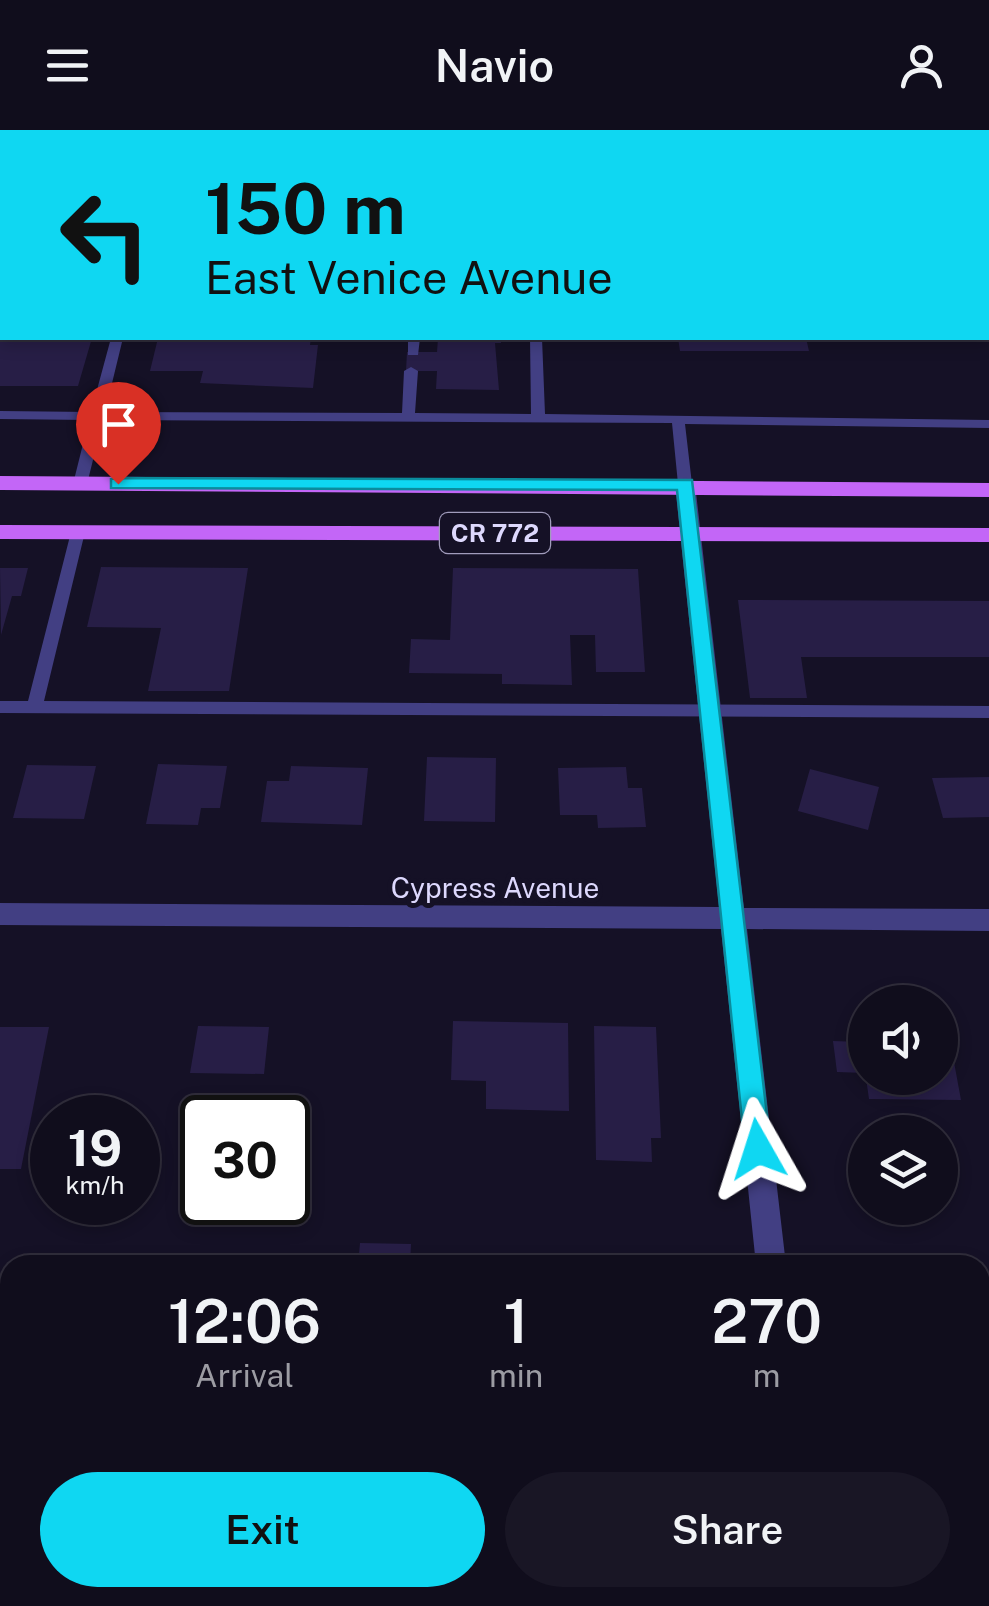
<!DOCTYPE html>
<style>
:root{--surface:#100d1c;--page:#191625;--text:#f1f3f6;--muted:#9c9ca3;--line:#302d3b;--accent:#0fd7f2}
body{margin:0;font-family:"Public Sans",sans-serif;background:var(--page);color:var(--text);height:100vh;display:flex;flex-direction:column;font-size:38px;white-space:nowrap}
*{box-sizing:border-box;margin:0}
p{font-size:32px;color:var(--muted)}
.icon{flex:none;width:55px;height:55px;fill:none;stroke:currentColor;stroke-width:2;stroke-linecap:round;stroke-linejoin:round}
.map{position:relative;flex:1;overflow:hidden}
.panel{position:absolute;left:0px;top:1125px;width:990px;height:352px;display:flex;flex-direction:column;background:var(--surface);border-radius:30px 30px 0 0;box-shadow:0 5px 15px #0003,0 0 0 2px var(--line)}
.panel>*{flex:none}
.top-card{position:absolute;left:0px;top:0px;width:990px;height:210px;box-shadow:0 5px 15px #0003,0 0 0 2px var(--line);background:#0fd7f2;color:#111;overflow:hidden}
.tools{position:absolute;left:848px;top:855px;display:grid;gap:20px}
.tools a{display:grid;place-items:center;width:110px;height:110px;border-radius:50%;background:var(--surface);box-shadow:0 5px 15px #0003,0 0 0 2px var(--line);font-size:50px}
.speed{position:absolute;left:30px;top:965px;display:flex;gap:20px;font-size:50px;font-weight:700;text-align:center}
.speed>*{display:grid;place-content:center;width:130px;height:130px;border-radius:50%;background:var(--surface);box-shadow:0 5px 15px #0003,0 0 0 2px var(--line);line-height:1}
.speed small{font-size:25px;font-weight:400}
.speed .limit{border:5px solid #111;border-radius:15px;background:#fff;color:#111}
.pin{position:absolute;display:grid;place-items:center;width:85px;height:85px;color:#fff;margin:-102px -42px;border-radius:50% 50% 50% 0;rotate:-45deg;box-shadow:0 0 10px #0007}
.pin .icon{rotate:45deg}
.me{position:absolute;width:110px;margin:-55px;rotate:354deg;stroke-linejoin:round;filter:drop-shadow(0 0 8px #0008)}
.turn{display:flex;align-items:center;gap:35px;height:210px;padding:0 40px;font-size:45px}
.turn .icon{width:130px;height:130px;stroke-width:2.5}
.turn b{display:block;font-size:70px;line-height:85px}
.eta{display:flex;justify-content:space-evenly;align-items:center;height:170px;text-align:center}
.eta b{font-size:60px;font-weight:600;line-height:70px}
.cta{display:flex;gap:20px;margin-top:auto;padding:20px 40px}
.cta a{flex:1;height:115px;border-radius:60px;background:var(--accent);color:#111;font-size:40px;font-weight:600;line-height:115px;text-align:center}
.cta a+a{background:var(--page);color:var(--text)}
header{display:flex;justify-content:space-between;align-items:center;height:130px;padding:0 40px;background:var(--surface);font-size:45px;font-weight:600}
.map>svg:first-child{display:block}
</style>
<header><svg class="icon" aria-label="menu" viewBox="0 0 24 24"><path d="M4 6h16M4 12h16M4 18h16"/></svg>Navio<svg class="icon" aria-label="person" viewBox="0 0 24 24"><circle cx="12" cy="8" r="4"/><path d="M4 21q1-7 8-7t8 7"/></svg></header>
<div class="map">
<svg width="989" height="1476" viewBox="0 0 989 1476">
<rect width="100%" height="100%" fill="#151126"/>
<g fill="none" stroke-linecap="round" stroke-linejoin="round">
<path fill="#11264a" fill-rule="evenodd" d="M0,69H2V85H0Z
M989,156V174H988V157Z"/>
</g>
<path fill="#271e46" d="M0,208H92L78,256H0Z
M158,208H311L310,215H318L313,258L200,253L203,241H150Z
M438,208H501V213H495L499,260L436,259L437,241H406L407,222H437Z
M678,208H806L809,221H680Z
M101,437L248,438L229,561H148L161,498L87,497Z
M0,438H28L21,466H12L1,505Z
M453,438L638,439L645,542H596L595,505H570L572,555L502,554V544L409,543L411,509L450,510Z
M738,470L989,471V527H801L807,568H750Z
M427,627L496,628L495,692L424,691Z
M158,634L227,636L220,678H201L198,695L146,694Z
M27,635L96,636L84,689L13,688Z
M291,636L368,638L362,695L261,692L267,651H289Z
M626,637L628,658H642L646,697L598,698L597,685H560L558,638Z
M810,639L879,657L868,700L798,681Z
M989,647V687L943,688L932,648Z
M453,891L568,893L569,981L486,979V951L451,950Z
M198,896L269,897L264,944L190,943Z
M594,896L656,897L661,1008H651L652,1032L596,1030Z
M0,897H49L21,1039H0Z
M859,904H865V943L837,942L833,911L860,912Z
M940,905H949L961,970L869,969L866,948H940Z
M360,1113L411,1114L410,1135H358Z
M861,1123L923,1124L925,1135H862Z
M10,1269V1344H0V1309Z
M980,1273H989V1332H980Z"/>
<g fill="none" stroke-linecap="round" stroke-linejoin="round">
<path fill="#423f83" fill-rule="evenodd" d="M0,118H2V126H0Z
M111,208H123L105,282L402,283L404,241L411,237L418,241L415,283L531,284L530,208H542L545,284L989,290V298L685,294L692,354L685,359L678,354L672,293L103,290L87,354L80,359L73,354L89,290L0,289V281L91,282Z
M408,208H420L418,225H408Z
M78,397L85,402L44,571L989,576V588L0,583V571H28L71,402Z"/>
<path fill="#423f83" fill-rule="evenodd" d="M337,0H360L361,2H339Z
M988,34H989V44H988Z
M685,347L695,354L744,778L989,779V801L747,799L786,1135H756L721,799L0,795V773L719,777L675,354Z
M789,1468H823L824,1476H790Z"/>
<path fill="#c366f7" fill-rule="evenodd" d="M0,346L989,353V367L0,360Z
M0,395L989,398V412L0,409Z"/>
</g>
<path fill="#0fd7f2" stroke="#0a8c9d" stroke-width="2.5" d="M118,348L692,350L771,1019L767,1028L758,1031L749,1028L745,1019L677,360L111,358V349Z"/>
<g text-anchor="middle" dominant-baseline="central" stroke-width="10" stroke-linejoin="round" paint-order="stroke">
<rect fill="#151126" stroke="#a19cbc" stroke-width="2.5" x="440" y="383" width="110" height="40" rx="8"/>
<g font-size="25" font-weight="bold" fill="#ddd8fd">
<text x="495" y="403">CR 772</text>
</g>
<g font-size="28" fill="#ddd8fd" stroke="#151126">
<text x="495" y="757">Cypress Avenue</text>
</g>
</g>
</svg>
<div class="tools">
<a><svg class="icon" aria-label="sound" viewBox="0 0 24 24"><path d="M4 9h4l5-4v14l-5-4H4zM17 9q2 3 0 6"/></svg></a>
<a><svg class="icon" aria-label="layers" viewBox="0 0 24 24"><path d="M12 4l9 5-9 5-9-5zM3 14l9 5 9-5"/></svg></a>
</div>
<div class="speed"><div>19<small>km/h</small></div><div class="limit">30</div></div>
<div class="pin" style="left:118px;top:354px;background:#d93025"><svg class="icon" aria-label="arrive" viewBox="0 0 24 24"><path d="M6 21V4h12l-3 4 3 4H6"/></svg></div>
<svg class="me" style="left:758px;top:1019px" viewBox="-20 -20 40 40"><path d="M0-17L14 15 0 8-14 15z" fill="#0fd7f2" stroke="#fff" stroke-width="4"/></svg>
<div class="top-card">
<div class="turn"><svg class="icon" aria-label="left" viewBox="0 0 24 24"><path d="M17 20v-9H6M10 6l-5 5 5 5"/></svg><div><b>150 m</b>East Venice Avenue</div></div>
</div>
<section class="panel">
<div class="eta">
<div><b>12:06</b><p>Arrival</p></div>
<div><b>1</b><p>min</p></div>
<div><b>270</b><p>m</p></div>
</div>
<div class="cta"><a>Exit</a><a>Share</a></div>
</section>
</div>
